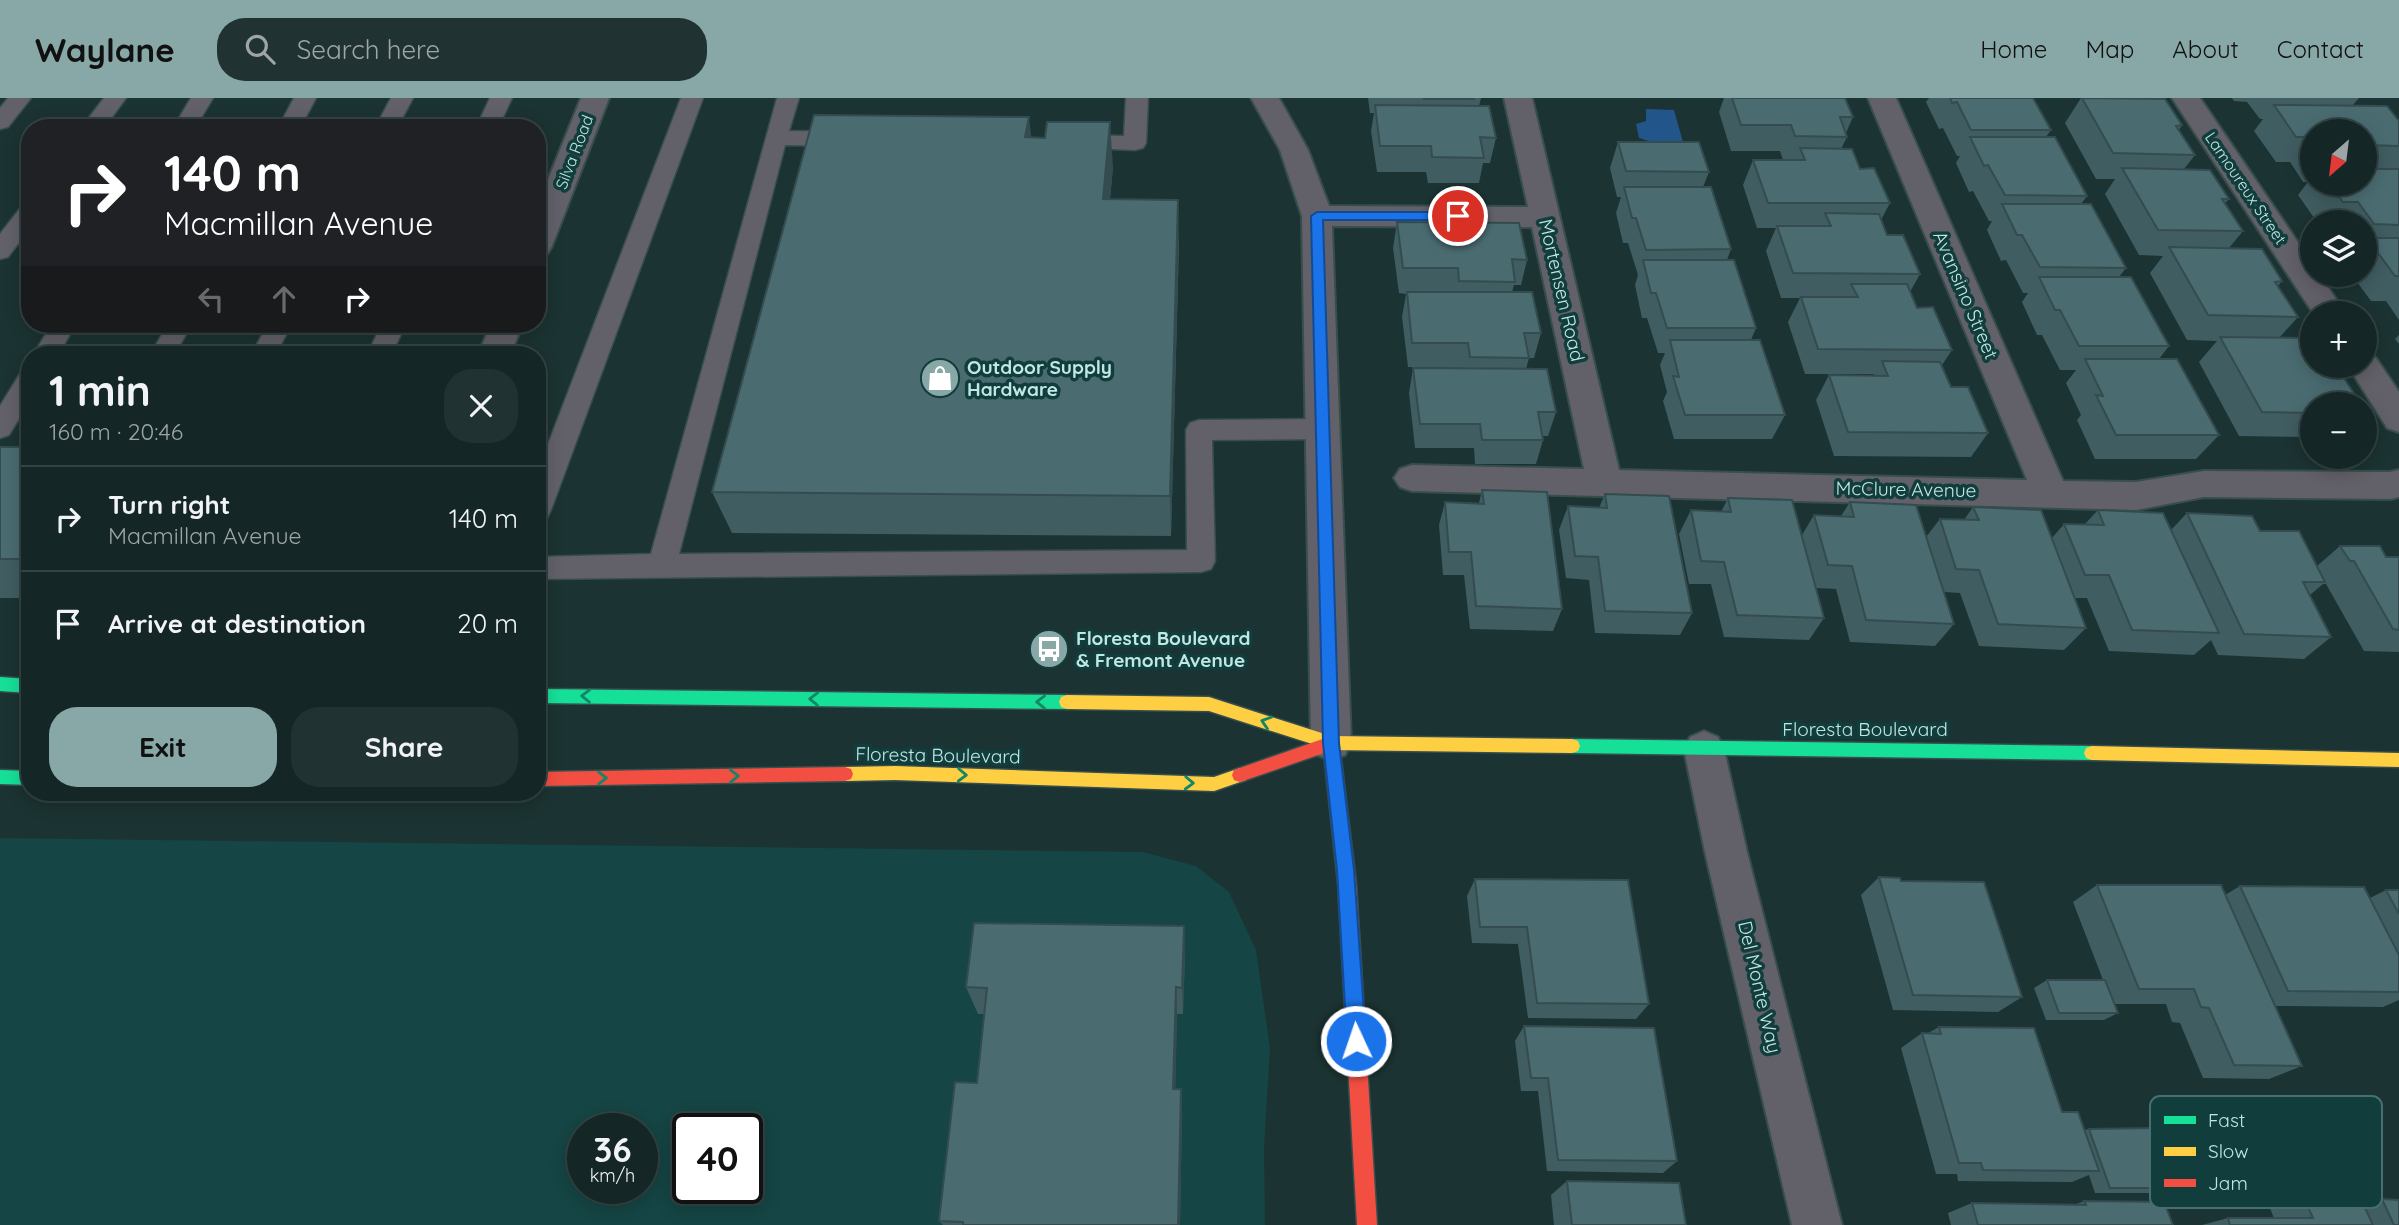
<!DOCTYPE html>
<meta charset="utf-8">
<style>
:root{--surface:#142626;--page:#213232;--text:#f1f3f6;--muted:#9da5a7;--line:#334343;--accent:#87a8a6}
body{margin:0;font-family:Quicksand,sans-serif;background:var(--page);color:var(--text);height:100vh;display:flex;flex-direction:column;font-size:26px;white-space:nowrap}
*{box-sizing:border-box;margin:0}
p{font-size:23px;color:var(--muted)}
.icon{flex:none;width:38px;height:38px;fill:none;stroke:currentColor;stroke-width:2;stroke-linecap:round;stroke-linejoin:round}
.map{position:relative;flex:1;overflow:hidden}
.panel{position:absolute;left:21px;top:248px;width:525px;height:455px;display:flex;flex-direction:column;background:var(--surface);border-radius:28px;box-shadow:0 4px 18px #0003,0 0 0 2px var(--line)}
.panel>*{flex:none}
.hud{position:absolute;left:21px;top:21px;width:525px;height:214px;border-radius:28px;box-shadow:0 4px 18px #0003,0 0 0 2px var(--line);background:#202124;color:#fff;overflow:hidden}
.needle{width:46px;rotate:208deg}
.fabs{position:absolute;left:2300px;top:21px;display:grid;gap:14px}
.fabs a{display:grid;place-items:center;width:77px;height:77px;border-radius:50%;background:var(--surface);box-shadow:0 4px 18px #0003,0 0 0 2px var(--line);font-size:35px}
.speed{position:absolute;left:567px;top:1015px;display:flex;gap:14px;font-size:35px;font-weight:700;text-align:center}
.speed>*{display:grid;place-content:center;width:91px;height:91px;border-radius:50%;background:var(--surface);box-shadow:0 4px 18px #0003,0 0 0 2px var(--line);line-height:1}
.speed small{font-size:18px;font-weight:400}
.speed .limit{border:4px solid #111;border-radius:10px;background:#fff;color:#111}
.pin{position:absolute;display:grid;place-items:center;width:60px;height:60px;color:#fff;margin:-30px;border:4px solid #fff;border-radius:50%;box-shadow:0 2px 7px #0007}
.me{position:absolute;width:77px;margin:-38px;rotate:357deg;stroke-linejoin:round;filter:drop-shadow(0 0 5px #0008)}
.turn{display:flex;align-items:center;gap:24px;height:147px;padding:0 28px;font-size:32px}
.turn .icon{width:91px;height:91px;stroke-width:2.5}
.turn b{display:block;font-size:49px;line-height:60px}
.lanes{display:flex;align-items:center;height:66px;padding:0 28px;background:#0003;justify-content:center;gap:35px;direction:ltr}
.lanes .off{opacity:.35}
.round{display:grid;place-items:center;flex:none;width:74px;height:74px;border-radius:28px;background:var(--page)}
.headline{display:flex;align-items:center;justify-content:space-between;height:119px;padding:0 28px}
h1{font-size:42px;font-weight:800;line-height:52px}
.button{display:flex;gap:14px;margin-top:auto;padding:14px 28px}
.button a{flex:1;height:80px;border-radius:28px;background:var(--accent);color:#111;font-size:28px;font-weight:800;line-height:80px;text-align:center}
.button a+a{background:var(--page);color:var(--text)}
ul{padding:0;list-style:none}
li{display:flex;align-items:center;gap:21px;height:105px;padding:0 28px;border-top:2px solid var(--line)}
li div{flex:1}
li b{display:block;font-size:26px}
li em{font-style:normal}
header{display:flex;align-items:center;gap:42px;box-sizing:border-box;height:98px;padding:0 35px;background:var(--accent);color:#111}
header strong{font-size:33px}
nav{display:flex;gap:38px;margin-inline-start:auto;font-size:24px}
.search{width:490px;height:63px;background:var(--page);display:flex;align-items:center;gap:18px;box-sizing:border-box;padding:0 24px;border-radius:28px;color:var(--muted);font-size:26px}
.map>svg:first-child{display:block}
</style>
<header>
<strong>Waylane</strong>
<div class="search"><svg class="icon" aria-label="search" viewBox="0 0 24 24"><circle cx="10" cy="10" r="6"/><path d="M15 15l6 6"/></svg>Search here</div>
<nav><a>Home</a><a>Map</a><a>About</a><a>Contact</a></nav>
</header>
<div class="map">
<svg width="2399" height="1127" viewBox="0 0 2399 1127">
<rect width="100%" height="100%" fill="#1b3332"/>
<path fill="#154544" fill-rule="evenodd" d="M0,740L1143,754L1196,768L1229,794L1256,852L1270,950L1264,1049L1265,1127H0ZM583,1031H642V1090H583ZM688,1031H747V1090H688Z"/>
<path fill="#225589" d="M1646,11L1674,12L1686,55L1639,40L1636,26L1646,23Z"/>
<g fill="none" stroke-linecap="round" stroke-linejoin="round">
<g stroke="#374e4d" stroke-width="3">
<path id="lane" d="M8,0H31L8,29L0,31V10Z
M104,0H126L104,30H81Z
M191,0H213L195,30H173Z
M294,0H316L300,30H278Z
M391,0H413L397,30H375Z
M490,0H512L498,30H476Z
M681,0H703L551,412L547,420L537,423V375Z
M777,0H799L789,33L847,34L855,36L858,41L855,46L847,48L785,47L679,456L1187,452L1186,332L1190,325L1199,322L1323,321L1332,324L1336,331L1332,338L1323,341L1212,342L1215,463L1211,471L1201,474L537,481V459L651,456Z
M1126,0H1148L1146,45L1143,50L1135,52L1064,49L1061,44L1064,39L1072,37L1124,38Z
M30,105V130L8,159L0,161V136L22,108Z
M52,226H76L58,257H33Z
M168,226H192L174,257H150Z
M268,226H292L275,257H251Z
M382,226H406L391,257H367Z
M30,272V303L9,337L0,340V308L21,274Z"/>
</g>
<g stroke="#374e4d" stroke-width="4">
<path id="street" d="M581,0H609L552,148L548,155L537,158V109Z
M1251,0H1279L1308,52L1329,108L1528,109L1504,0H1532L1619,372L2027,382L1868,0H1896L2063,383L2136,384L2204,373L2390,374L2399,372V399L2391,401L2204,399L2136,412L1412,393L1400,389L1394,380L1400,371L1412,367L1584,371L1532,129L1332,128L1351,645L1345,657L1331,662L1317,657L1311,645L1302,118L1280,52Z
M2172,0H2200L2312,165V177H2320L2345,215H2313Z
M491,226H523L510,257H478Z
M2364,256L2376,260L2399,294V334L2387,330L2348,268H2364Z
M1704,633L1718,639L1724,651L1747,754L1842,1127H1792L1705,754L1684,651L1690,639Z"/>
</g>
<g stroke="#374e4d" stroke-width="3">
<path id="fast" d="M0,579L30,581V595L0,593Z
M537,591L1067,597L1073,599L1075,604L1073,609L1067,611L537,605Z
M1572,641L2092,648L2098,650L2100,655L2098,660L2092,662L1572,655L1566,653L1564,648L1566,643Z
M0,672L30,673V687L0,686Z"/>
</g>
<g stroke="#374e4d" stroke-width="3">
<path id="slow" d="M1067,597L1209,599L1331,638L1572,641L1578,643L1580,648L1578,653L1572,655L1331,652L1209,613L1067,611L1061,609L1059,604L1061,599Z
M2092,648L2399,655V669L2092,662L2086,660L2084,655L2086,650Z
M895,668L1214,679L1240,670L1246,672L1248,677L1246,682L1214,693L895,682L845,683L839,681L837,676L839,671L845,669Z"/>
</g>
<g stroke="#374e4d" stroke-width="3">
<path id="jam" d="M1331,638L1337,640L1339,645L1356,785L1377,1127H1357L1338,785L1324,655L1240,684L1234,682L1232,677L1234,672Z
M845,669L851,671L853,676L851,681L845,683L537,688V674Z"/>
</g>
<use href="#lane" fill="#626069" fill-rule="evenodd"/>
<use href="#street" fill="#626069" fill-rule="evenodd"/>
<use href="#fast" fill="#16e098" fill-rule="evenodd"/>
<use href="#slow" fill="#ffcf43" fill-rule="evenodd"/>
<use href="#jam" fill="#f24e42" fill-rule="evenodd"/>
</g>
<path fill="#405d61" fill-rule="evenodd" d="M1368,0H1481L1479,8L1496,40L1490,65H1483L1479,85H1428L1426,74H1377L1371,33L1374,15H1370Z
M1724,0H1845L1853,19L1846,35L1847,39L1841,51L1890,105L1881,122L1887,137L1920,176L1910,194L1917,210L1952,252L1942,267L1951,289L1988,335L1971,359L1834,358L1816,302L1829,277L1873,278L1874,276H1805L1788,224L1800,200H1781L1766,153L1776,130H1757L1743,87L1753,62H1783L1780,53H1731L1719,14Z
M1929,0H2033L2051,32L2046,39L2087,98L2081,106L2126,170L2119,179L2169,248L2159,261L2219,337L2196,361H2095L2077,322L2081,317L2066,285L2076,272H2060L2042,237H2037L2022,204L2028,195H2023L2006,162L2001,163L1987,132L1992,123H1989L1973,93L1969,94L1956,65L1960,58H1957L1943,30L1939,31L1926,4Z
M2081,0H2110L2182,27L2179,32L2195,57L2184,71L2229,101L2225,105L2243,133L2229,150L2282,183L2278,188L2298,219L2279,240L2312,306V339L2239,338L2199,264L2217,243L2187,242L2150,175L2163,158L2139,157L2105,96L2115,81H2096L2065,25Z
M2232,0H2359L2352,8L2399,23V222L2386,203H2371L2352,177H2364V124H2317L2298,97L2308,84H2303L2290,64H2276L2254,33L2263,21H2260L2247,4L2234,3ZM2312,33H2364V86H2312Z
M1031,39L1113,69L1110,101L1179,146L1171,438L732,435L712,394Z
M1618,44L1709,74L1703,89L1731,151L1727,162L1756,230L1751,242L1785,317L1772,341H1674L1663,303L1667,294L1660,267L1665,255H1658L1647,220H1642L1635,187L1638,177L1628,145H1623L1616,115L1621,99H1617L1610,70Z
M1397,124L1527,162L1521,187H1514L1512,194L1541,235L1534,260H1529L1526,271L1556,314L1548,338H1543V342L1536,366H1475L1474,350H1415L1409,295L1413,270H1463L1408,269L1402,219L1406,196L1399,195L1393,150Z
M2399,237V246L2395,241Z
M0,349H30V500H0Z
M1482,392L1562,511L1553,533L1470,531L1464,477H1443L1439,427L1445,404L1479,405Z
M1605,396L1692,515L1680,537L1595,535L1589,482L1566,480L1559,432L1568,408L1599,410Z
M1728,400L1802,437L1814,417L1841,418L1850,404L1926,439L1940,421L1964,422L1973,409L2052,440L2064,426H2085L2098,412L2171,432L2187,415L2260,433L2317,468L2340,448L2386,459H2399V554L2364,553L2326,486H2323L2310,497L2331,539L2304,561L2218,557L2211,542L2194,557L2109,553L2087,500H2074L2086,530L2064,552L1979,548L1960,495L1944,494L1954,526L1935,548L1850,544L1836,491L1816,490L1824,520L1809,542L1724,539L1711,486H1689L1679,436L1691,412L1721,414Z
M1879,779L1901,783L2022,899L1998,914L1893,912L1861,797Z
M1475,781L1649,906L1636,921L1528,920L1518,846L1472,845L1467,798Z
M2097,787L2225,797L2240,788L2370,800L2386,792H2399V902L2383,909L2275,908L2302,968L2269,981L2203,980L2180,925L2172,924L2166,906H2114L2118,915L2104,922H2046L2034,890L2047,882H2103L2073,804Z
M1185,857L1183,916H1177L1175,991H1181L1182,1013L1180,1127H943L939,1123L977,985L984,916H978L966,889Z
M1524,928L1677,1063L1663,1075L1547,1073L1538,993H1521L1515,943Z
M1939,929L2062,1014L2085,1032L2089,1031L2175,1090L2159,1095H2095L2089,1077L2072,1084L1958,1083L1957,1076H1936L1901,950L1922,935H1928Z
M2175,1028L2248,1070L2231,1075H2175L2160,1034Z
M1567,1083L1686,1127H1554L1551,1097Z
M2303,1098L2363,1106L2382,1101L2399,1127H2202L2228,1120H2274L2269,1108Z
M2084,1103L2173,1127H1951L1948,1115L1972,1105L2074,1107Z"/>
<path fill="#344c4f" d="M1029,19L1034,63L1025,39Z
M1110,24L1113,69L1106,145L1103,101Z
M1178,102L1179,146L1171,438L1170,398Z
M1184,828L1185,857L1183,916L1182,890Z
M1176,889L1177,916L1175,1013L1173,991Z
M1181,991L1182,1013L1180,1127H1178Z"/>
<path fill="#4a6c71" stroke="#344c4f" stroke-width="2" d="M1424,0H1474V1H1424Z
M1732,0H1845L1853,19H1840L1847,39L1795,38L1791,27H1741Z
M1950,0H2033L2051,32H1971L1957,4L1952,5Z
M2082,0L2165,1L2182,27L2176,28L2195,57L2113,55Z
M1375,7L1489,8L1496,40L1480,39L1484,60L1432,59L1431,48H1380Z
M2274,7L2387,8L2399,23V48L2368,47L2376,58H2364V33H2312V40L2311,39H2296Z
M814,17L1029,19L1025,39L1045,40L1047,24H1110L1103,101L1178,102L1170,398L712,394Z
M1970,39H2055L2087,98L2005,97L1988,67L1984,68Z
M1618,44H1699L1709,74L1626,73Z
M1800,50L1852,51L1860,71L1874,70L1890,105H1768L1753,62H1805Z
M2122,70L2210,72L2229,101H2222L2243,133L2158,132Z
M2364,71H2399V127L2374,126L2358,104H2343L2329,86H2364Z
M1624,89H1711L1731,151L1646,152L1636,120H1632Z
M2002,106H2091L2126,170L2040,169L2022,137H2017Z
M1825,115L1879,116L1887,137H1903L1920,176L1793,175L1777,128H1831Z
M1397,124L1519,125L1527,162L1512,161L1515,184L1459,183L1458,170H1403Z
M2367,140H2399V178H2395Z
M2169,149L2262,151L2282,183L2275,184L2298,219L2208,217Z
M1643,162H1734L1756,230H1667L1656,195H1651Z
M2039,179H2131L2169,248H2079L2060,212H2055Z
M1851,186H1907L1917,210L1933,209L1952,252L1818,251L1801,199H1858Z
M1407,194H1532L1541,235H1524L1529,260L1470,259L1468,245H1412Z
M2220,239L2312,240V268H2330L2336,277H2342L2361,306H2312V315L2262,314Z
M1670,242H1760L1785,317H1685L1673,278L1679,279Z
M2085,261H2177L2219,337H2116L2096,297L2103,298Z
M1882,263L1940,264L1951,289H1968L1988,335L1848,334L1829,277L1888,278Z
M1413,270L1547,271L1556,314H1538L1543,342H1482L1480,326H1420Z
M0,349H30V461H0Z
M1482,392L1547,394L1562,511L1476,508L1471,454H1449L1445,404L1484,406Z
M1605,396L1669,398L1692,515L1605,513L1598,459L1575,458L1568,408L1607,410Z
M1728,400L1792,402L1824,520L1737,517L1724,464L1701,463L1691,412L1731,414Z
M1850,404L1916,407L1954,526L1866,522L1852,468L1828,467L1814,417L1854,419Z
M1973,409L2041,412L2086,530L1998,526L1979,472L1956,471L1940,421L1979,422Z
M2098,412L2163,415L2219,535L2132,532L2109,477H2085L2064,426L2104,427Z
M2187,415L2252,418L2260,433H2299L2325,484H2303L2331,539L2244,536Z
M2340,448H2380L2386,459H2399V532L2393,531L2354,463H2350Z
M1879,779L1900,780L1901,783L1984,784L2022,899L1913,897Z
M1475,781L1628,782L1649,906L1537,905L1527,829H1480Z
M2097,787H2221L2302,968L2234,967L2209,910L2201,909L2194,891H2139Z
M2240,788L2364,789L2399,857V894L2288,893Z
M2386,792H2399V816Z
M974,825L1184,828L1182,890L1176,889L1173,991H1181L1178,1127H963V1124L939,1123L955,984L977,985L987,890L966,889Z
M2047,882H2105L2118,915H2059Z
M1524,928L1654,930L1677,1063L1558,1062L1548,980H1531Z
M1939,929L2034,930L2062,1014H2078L2099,1073L1983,1072L1981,1065H1959L1922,935L1941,936Z
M2152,1030L2175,1090H2110L2089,1031Z
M1567,1083L1679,1085L1686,1127H1572Z
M2303,1098L2360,1099L2373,1127H2230L2228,1120H2313Z
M2382,1101L2399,1102V1127H2394Z
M2084,1103L2164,1104L2173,1127H1978L1972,1105L2086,1107Z"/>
<defs><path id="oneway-chevron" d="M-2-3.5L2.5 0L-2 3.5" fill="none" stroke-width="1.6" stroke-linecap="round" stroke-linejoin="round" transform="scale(1.75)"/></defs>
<g stroke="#138665">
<use href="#oneway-chevron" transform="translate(586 598) rotate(-179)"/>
<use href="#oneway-chevron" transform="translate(814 601) rotate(-179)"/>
<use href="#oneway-chevron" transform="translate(1041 604) rotate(-179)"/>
<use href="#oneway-chevron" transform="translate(1266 624) rotate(-162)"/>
<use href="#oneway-chevron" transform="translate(962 677) rotate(2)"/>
<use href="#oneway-chevron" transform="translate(734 678) rotate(-1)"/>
<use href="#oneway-chevron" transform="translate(602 680) rotate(-1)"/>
<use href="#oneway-chevron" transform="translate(1189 685) rotate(2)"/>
</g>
<path fill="#1a73e8" stroke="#114b97" stroke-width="2" d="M1317,114H1458L1464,118L1458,122H1323L1339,645L1354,772L1366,943L1363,950L1356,952L1349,950L1347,943L1337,772L1323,645L1311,118Z"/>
<defs>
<g id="shop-disc" transform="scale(2.0125)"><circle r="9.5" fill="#87a8a6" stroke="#113d3c"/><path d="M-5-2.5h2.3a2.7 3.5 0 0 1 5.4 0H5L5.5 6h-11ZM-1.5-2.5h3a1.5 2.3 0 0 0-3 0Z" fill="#fff"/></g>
<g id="bus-disc" transform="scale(2.0125)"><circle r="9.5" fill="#87a8a6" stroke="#113d3c"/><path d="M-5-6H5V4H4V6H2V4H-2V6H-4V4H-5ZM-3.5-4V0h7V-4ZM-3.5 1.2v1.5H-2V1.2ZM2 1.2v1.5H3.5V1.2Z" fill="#fff"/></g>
</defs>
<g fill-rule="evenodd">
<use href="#shop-disc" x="940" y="280"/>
<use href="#bus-disc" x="1049" y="551"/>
</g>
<g text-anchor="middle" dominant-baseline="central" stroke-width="7" stroke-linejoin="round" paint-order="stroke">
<g font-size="16" fill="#c1e7e5" stroke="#113d3c">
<text transform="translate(574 54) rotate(-69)">Silva Road</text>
<text transform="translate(2246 90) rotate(56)">Lamoureux Street</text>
</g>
<g font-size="19" fill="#c1e7e5" stroke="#113d3c">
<text transform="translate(1562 192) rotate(77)">Mortensen Road</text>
<text transform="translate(1966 197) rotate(67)">Avansino Street</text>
<text transform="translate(1906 391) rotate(1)">McClure Avenue</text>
<text x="1865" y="631">Floresta Boulevard</text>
<text transform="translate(938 657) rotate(1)">Floresta Boulevard</text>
<text transform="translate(1760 889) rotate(77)">Del Monte Way</text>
</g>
<g font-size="19" font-weight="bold" fill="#c1e7e5" stroke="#113d3c" text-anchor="start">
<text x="967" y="269">Outdoor Supply<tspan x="967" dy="22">Hardware</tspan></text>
<text x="1076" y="540">Floresta Boulevard<tspan x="1076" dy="22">&amp; Fremont Avenue</tspan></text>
</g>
</g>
<rect x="2150" y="998" width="232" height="112" rx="10" fill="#113d3c" stroke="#46706f" stroke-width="2"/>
<rect x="2164" y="1018" width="32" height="8" fill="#16e098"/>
<rect x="2164" y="1049" width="32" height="9" fill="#ffcf43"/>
<rect x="2164" y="1081" width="32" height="8" fill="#f24e42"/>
<g font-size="19" fill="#c1e7e5">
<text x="2208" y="1029">Fast</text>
<text x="2208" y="1060">Slow</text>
<text x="2208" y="1092">Jam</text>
</g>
</svg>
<div class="fabs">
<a><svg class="needle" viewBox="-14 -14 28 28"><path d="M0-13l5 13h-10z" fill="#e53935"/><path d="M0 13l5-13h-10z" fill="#9da5a7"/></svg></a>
<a><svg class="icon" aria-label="layers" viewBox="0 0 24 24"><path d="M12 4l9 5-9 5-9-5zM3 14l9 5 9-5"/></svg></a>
<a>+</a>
<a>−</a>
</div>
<div class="speed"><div>36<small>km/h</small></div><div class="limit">40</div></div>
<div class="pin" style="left:1458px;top:118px;background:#d93025"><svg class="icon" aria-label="arrive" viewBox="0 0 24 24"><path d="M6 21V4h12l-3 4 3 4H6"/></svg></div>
<svg class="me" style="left:1356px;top:943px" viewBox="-20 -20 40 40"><circle r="17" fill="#1a73e8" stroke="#fff" stroke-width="3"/><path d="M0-11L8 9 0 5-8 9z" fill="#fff"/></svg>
<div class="hud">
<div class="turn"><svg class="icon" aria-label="right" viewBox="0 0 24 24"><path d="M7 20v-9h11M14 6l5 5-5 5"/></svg><div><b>140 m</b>Macmillan Avenue</div></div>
<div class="lanes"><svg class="icon off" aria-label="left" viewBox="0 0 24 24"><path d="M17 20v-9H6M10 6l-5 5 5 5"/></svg><svg class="icon off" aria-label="ahead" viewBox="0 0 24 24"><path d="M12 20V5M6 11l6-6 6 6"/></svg><svg class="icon" aria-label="right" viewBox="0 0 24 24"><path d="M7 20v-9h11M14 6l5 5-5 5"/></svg></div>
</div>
<section class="panel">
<div class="headline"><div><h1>1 min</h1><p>160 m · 20:46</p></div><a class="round"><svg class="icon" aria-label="close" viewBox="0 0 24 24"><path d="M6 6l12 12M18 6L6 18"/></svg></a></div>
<ul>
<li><svg class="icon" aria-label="right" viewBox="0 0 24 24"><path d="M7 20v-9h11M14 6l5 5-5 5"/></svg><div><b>Turn right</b><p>Macmillan Avenue</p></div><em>140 m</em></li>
<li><svg class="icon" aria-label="arrive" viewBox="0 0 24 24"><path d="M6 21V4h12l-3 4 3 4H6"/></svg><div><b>Arrive at destination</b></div><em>20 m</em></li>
</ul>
<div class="button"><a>Exit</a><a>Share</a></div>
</section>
</div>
